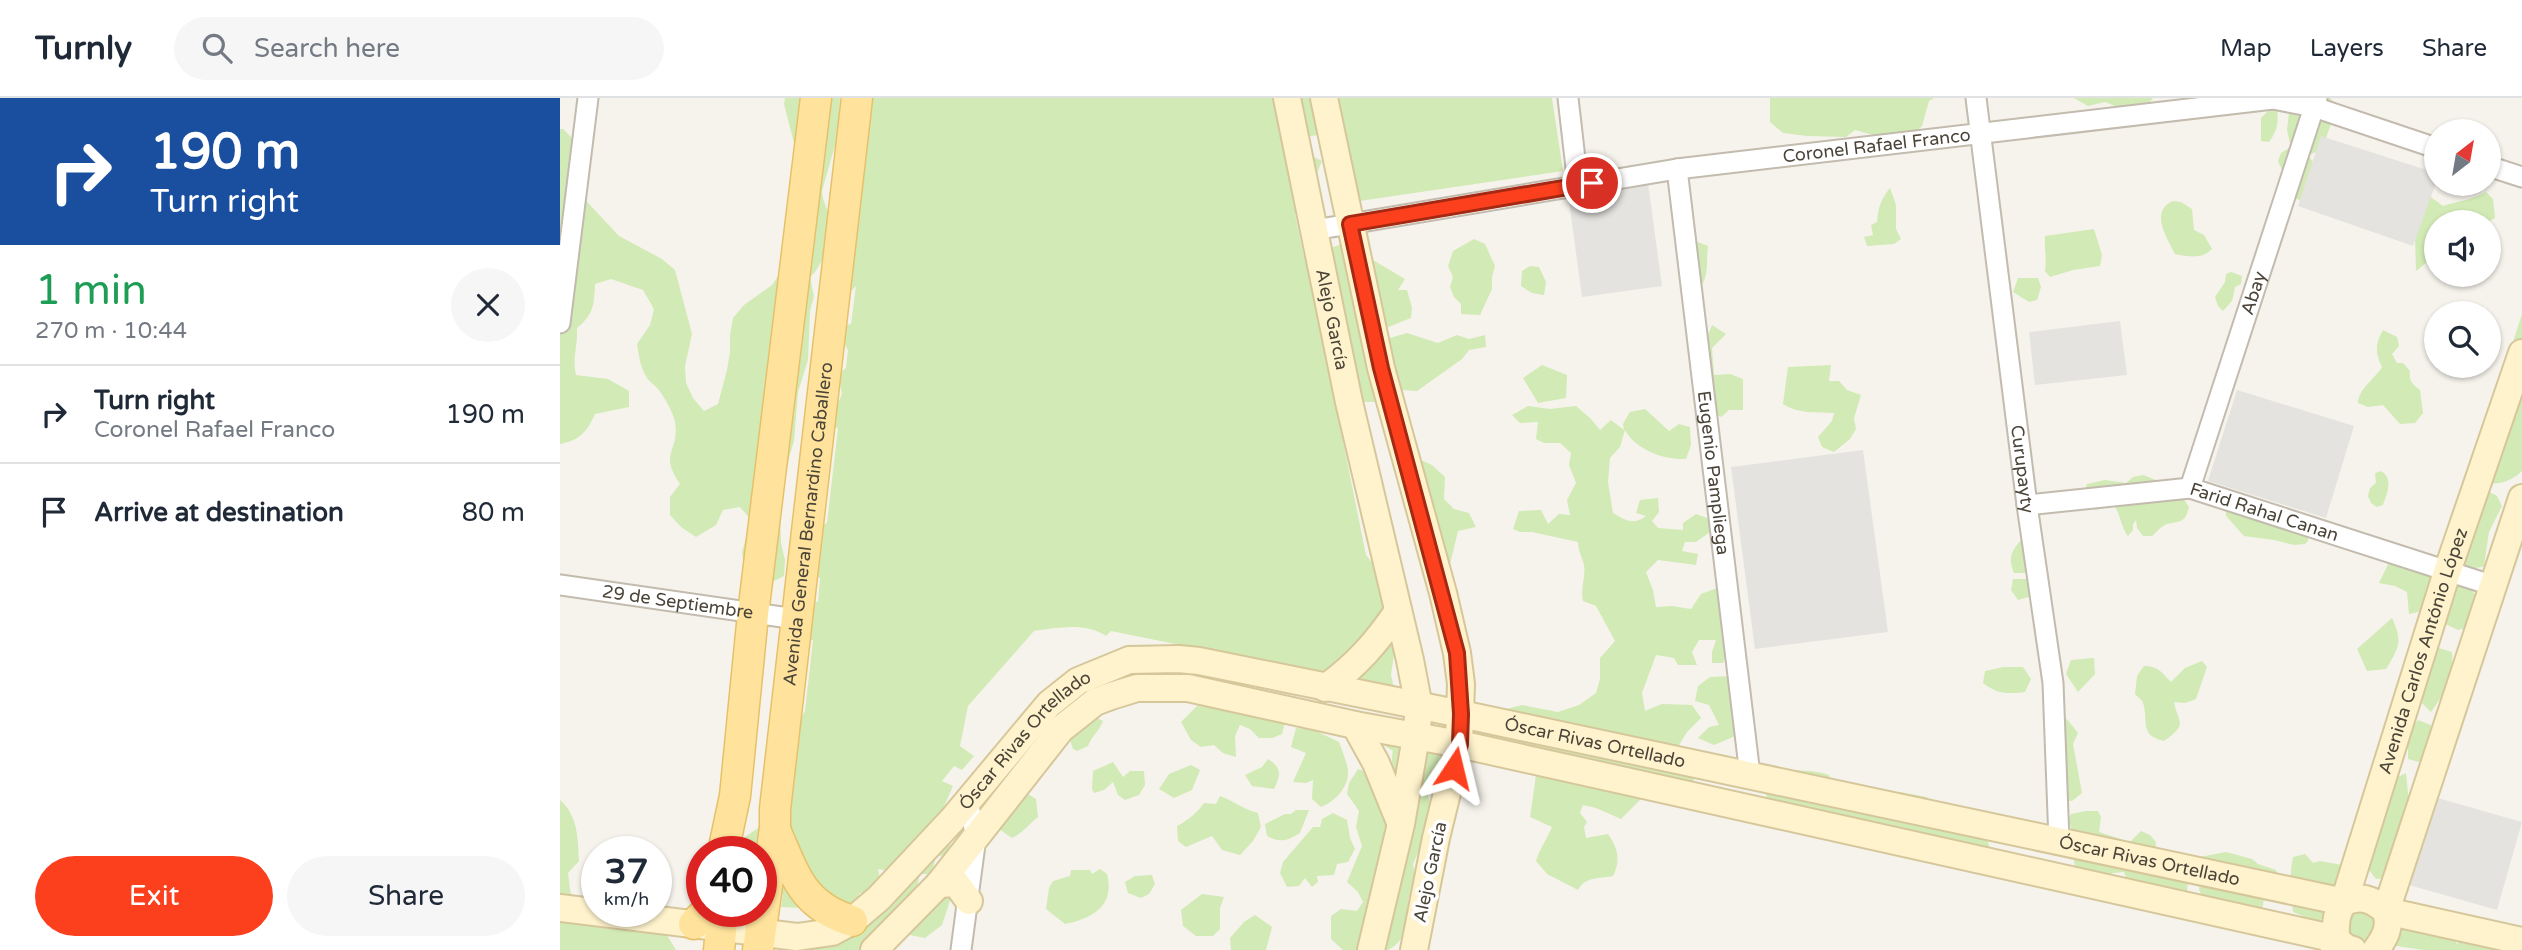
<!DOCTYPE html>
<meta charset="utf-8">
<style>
:root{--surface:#fff;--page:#f6f6f7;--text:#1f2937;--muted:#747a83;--line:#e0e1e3;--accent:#fc3f1d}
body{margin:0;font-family:"Varela Round",sans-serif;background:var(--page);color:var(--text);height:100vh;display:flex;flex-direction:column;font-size:26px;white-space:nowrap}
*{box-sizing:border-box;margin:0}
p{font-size:23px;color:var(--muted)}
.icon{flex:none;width:38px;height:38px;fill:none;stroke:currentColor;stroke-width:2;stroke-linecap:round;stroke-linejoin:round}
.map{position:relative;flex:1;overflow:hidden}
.sheet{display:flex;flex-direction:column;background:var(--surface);width:560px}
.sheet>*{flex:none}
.top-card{background:#1a4fa0;color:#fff;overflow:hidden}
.needle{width:46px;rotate:31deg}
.controls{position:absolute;left:1864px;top:21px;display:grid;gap:14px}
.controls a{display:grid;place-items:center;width:77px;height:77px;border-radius:50%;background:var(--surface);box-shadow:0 2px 5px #0004;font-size:35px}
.speed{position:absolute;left:21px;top:738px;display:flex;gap:14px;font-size:35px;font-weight:700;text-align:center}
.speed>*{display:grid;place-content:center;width:91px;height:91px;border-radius:50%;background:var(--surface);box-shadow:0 2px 5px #0004;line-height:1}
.speed small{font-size:18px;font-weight:400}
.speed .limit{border:10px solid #d22;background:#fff;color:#111}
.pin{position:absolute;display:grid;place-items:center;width:60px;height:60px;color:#fff;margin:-30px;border:4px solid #fff;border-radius:50%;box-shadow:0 2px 7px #0007}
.me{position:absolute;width:77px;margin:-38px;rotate:10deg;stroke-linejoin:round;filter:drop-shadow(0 0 5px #0008)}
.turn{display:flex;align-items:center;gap:24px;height:147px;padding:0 35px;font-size:32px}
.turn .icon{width:91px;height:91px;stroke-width:2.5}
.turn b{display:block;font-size:49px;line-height:60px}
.round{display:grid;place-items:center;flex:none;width:74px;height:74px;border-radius:37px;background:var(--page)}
.overview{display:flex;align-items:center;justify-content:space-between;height:119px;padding:0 35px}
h1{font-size:42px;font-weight:600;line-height:52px;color:#1e9e55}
.cta{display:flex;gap:14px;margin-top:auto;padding:14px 35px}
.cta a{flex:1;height:80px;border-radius:42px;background:var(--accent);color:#fff;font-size:28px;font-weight:600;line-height:80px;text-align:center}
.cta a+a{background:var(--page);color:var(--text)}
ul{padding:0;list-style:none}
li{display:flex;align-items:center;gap:21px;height:98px;padding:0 35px;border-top:2px solid var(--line)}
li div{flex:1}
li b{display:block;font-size:26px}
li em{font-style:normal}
header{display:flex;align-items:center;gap:42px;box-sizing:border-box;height:98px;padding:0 35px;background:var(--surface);border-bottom:2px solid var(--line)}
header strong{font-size:33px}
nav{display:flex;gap:38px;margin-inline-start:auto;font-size:24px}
.search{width:490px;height:63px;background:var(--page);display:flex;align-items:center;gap:18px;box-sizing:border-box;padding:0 24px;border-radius:38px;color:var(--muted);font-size:26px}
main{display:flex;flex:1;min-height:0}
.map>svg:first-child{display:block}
</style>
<header>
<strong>Turnly</strong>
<div class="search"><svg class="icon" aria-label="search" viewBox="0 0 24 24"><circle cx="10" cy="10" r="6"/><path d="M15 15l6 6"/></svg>Search here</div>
<nav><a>Map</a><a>Layers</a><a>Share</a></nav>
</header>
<main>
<section class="sheet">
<div class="top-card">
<div class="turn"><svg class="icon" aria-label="right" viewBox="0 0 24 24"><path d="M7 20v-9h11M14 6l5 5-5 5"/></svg><div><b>190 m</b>Turn right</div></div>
</div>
<div class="overview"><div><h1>1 min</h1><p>270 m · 10:44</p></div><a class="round"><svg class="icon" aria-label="close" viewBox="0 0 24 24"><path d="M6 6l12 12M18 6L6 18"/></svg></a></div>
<ul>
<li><svg class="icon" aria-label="right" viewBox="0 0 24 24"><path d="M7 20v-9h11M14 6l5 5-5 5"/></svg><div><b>Turn right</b><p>Coronel Rafael Franco</p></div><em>190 m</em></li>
<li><svg class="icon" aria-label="arrive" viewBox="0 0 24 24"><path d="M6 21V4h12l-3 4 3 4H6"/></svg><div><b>Arrive at destination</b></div><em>80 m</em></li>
</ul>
<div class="cta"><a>Exit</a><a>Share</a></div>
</section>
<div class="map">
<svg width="1962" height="852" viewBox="0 0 1962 852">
<rect width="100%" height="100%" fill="#f6f3ec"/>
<path fill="#d2eab5" d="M225,0H280L278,37L262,93C262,105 271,115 271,126C271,141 261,171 250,179L254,198L250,213L248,262L238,294L234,343L229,360L220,412L221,445L225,462L224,478L208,486L184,471L182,454L191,422L180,409L163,412L156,427L136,439L121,429L110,417V399L120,386C98,354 120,354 115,324C113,314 104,298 97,290C94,286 88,283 86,278C80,269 79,257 77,246L90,227L94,211L83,192L51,181L35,186C34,207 34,216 17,230C18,248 12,259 16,277L48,281L69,293V309L35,316C27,334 20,342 0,346V31H3L14,42L15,91L59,138L102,161L115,172L132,236L125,268L126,285L133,300L144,313L158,306L167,272L170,254V237L173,220L184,207L212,187L222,172L240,56L235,49L224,6Z
M288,0H751L758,7V37L744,39L748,56L762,63L747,100L735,116L744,159L782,146L820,296L816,304H789L776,309L806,457L826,482V528L834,556L831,577L834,590L551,533L546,538C525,524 498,530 474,533L408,608L400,648L414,658L402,672L394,668L382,683L393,688L382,713L355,748L343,776L318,771L321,784L308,793L300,795L290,812L221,809L223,796L215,799L201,754H184L178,746L185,739L204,726L231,702L235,631L245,613L253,542L248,543L251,503L258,504L260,480L251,474L237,439L267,425L278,330L274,329V314L282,296L278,276L286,270L288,252L280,238L287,227L291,226L296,188L283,201L273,107L269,96L277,83Z
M777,0H992L1003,73L793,104Z
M1210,0H1374L1369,3L1362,28L1355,35L1320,39L1295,32L1286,39L1247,38L1223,35L1210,24Z
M1514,0H1593L1590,4L1573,7L1565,12L1545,4L1528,8Z
M1740,0H1770L1779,10C1770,23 1768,37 1762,52L1748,57L1758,71L1748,104L1732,100L1722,83V72L1718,63L1721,55L1731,49L1727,32L1729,15L1735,11Z
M1709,12H1717C1719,25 1717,33 1709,44L1701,43V20Z
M1330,90L1336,107V131L1341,141L1334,146L1307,148L1304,139L1313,137L1311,127L1317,124C1318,110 1321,101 1330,90Z
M1926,94L1933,101L1935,120L1928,124H1876V157L1856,173L1855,139L1868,97L1883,108C1898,103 1912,102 1926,94Z
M1613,103L1621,104L1632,111L1634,132L1644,137L1652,151C1642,161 1630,159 1615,156C1607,140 1589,113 1613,103Z
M1534,131L1542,157L1540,168L1513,172L1490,179L1485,173C1487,160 1484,150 1485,138Z
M914,141L925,146L935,168L932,179V191L920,217L901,216V206L894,199L890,189L893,179L888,168L893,153Z
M1135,143L1148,148C1146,161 1149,172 1143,185L1135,184Z
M801,155L845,181L838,192H847L852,210L851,220L818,233Z
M970,168L979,169L986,184L984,197L972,195L961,188L962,173Z
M1671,174L1682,178L1681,186L1675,189L1672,203L1663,213L1658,208L1655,199L1665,184L1666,176Z
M1458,180H1478L1481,189L1477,202L1469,204L1453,194Z
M1962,216V373C1951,383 1941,387 1926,385L1936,286L1954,251V241Z
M1152,227L1166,236L1152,250L1154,277L1170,276L1183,281V312H1169L1161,319L1150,314L1145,244Z
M1823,232L1837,239L1839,248L1832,256L1837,265H1843L1850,273C1849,284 1852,285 1860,292L1863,315L1855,325L1840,326L1823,307L1808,309L1798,305C1799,290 1814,282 1822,269C1815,255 1815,246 1823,232Z
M847,235L878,245L897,237L909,241L925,237L926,249L909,252L902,261L857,293L841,292L823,242Z
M982,267L1007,277L1006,300L978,305L963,280Z
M1271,267L1269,283H1279L1287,292L1301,297L1294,320L1296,331L1290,341L1274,354L1262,349L1258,339L1272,323L1274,315C1256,314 1238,316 1223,306L1228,269Z
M968,308L990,311L1016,308L1031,321L1040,332L1051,322L1064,332L1063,326L1070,314L1085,311L1109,333L1119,326L1130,329L1131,347L1126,361C1104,362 1076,352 1065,332L1060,349L1050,360L1048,384L1053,415C1065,422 1073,428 1086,418L1076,415L1080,402L1098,400L1099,414L1092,423L1098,430L1123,432V425L1136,416L1150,421V434L1136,444H1125L1122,453L1138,456L1136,467L1098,462L1086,474L1093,492L1096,509L1112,508L1131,511L1141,496L1157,490L1165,506L1173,539L1163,565H1152V554L1156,542H1139L1132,554L1137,567H1118L1114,560L1096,557L1082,595L1085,613L1102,606L1132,607L1141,620L1127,634L1115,654L931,615L962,607L998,614L1019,607L1036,595L1040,581V560L1055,543L1036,508L1023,503C1020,491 1026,479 1024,467C1022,458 1018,453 1018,444L972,434H960L953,431L959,413L981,412L988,426L999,416L1010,417L1007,402L1016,385L1009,367L1011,355L1000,345H984L976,341L978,324L960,325L952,317Z
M852,358L872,367L885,379L884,401L894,411L909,415L916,429L898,433L889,470L899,503L898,546Z
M1821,373C1834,381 1827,395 1823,407L1817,409L1811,405L1808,398L1810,390L1816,385L1815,375Z
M1583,377C1602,384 1618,390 1629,409C1625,425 1621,423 1607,426C1601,428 1597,434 1592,438H1583L1577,430L1576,422L1573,426V432L1568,438C1561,429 1561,419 1555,409L1545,408L1537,412L1528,410L1525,392L1527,386L1545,382L1566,385L1573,379Z
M1926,392L1937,398L1942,408L1929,434L1924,468C1908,474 1900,466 1887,456Z
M1671,408L1748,438V443L1745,446L1734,447L1714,442L1684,438L1666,418V414Z
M1461,442C1468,453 1468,462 1465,475H1454C1448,461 1451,453 1461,442Z
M1832,458L1881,476L1862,513L1849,516L1847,494L1835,488L1819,485Z
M1453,481H1467L1472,498L1458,502L1451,492Z
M1906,486L1922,504L1912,528L1898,532L1883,525L1888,487Z
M1832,520C1843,544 1839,549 1826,571L1807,573L1797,551Z
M1872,548L1892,554C1894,578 1885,595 1871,614L1857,600Z
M1534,560L1535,576L1518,594L1506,576L1511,562Z
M1642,563L1647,569L1636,601L1625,605L1614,604C1618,626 1629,625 1604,643C1578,637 1589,622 1583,605C1582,601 1577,599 1575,596L1577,578L1584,568C1599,568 1602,575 1611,584L1625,570Z
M1443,569H1463L1471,581L1465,594C1447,596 1437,596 1423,585L1425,573Z
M1172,578L1180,636L1154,647L1138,640L1149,629L1159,627L1149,607L1135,603L1138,588L1150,579Z
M637,608L699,615L725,624L722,636L712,640H699L690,631L680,627L675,638L676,659L663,655L654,647L641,649L631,642L621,624Z
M535,619L543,623C539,633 532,638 528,648L517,653L513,651L509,639L515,633L525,630Z
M872,619L875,631L882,638L879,657L883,666L875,676L874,689L867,694L874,718L853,766L856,782L854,793L848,801C850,805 852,809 852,813C853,826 840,847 828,852H783L771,841V818L781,811L797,813L803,804L798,794L787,784L802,748L796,729L799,713L787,696L789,685L798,671L831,683C835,672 830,664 833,653L822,646L831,630Z
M879,621L1133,677L1134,685L1130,689L1108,692L1081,701L1061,721L1036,710L1023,707L1020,715L1027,724L1024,729L1026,740L1048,736C1058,750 1061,762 1053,778C1038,781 1026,778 1018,792L987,776L976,763C980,750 987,741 992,729L970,719L976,677C946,665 906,672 886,642C883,636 881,627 879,621Z
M1507,621L1518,635L1513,646L1522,695L1512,703H1501L1499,628Z
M1858,622L1871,627C1875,646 1875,652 1859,664L1848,661C1848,645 1847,635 1858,622Z
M736,630L752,631L779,644C782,653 787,664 788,673C789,689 775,704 761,709L752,701L753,682L746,685L733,684L746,655L731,649Z
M708,661C722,670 721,677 714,691L692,688L685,677L702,669Z
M553,664L563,679L570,673H584L585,687L579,697L565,702L558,697L553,684L544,692L534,695L532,691L533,673Z
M631,667L640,672L632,692L614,700L599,691L609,676Z
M1222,670C1238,674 1254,671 1269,677L1270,681L1281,686L1321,697L1340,694L1367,699L1371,710L1426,737L1430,751L1210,708L1204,691L1212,671Z
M1846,675L1851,725L1826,780L1816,781L1808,771L1814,732L1828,684Z
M468,696L476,701L478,719C469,726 463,735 452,740L436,729Z
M660,698C674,703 684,712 698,715L701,729L693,743L680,757L662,752L652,738L626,749L618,743L617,728C626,724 639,713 644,705L656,706Z
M0,702C18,718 18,740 19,763L8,775L10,792L15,809L96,827L108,839L116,852H0Z
M736,712H749L740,735C727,743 721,745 707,738L705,726L725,716H731Z
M1526,713H1538L1541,719L1539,734L1570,744L1581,733L1590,737L1596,744L1595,753H1612L1629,778L1627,793L1613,816L1568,784L1564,774L1553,775L1549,777L1515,774L1514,762L1508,755L1512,735L1509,721L1511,716Z
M773,715L787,722L790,740L795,751L788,764L777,766L774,777L757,778L758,784L752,789L745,780L739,788L727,789L720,775L723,764L753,729H760L762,721Z
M406,723L410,734L390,743V755L376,759L371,776H360L357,789L363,796L391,800L382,827L365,840L350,837L343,829L304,852H226L227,843L251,847Z
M1666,754L1692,761L1698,766L1716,772L1721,784L1704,800L1701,820L1641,796L1639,792L1641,780L1637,767L1640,759Z
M1745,756L1753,765L1760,763L1782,767L1767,816L1758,824L1733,814C1731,796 1729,776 1733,759Z
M540,771L547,776C555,808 533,820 505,826L486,811L489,790L493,783L510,778L511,772H530L532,776Z
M592,777L595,786L589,796L581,800L568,795L565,784L575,778Z
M642,796L664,799L660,810V831L653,838H636L623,828L621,812Z
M1812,809L1820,837L1803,847L1790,845L1782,817Z
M695,817L712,829L706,852H671L670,840L684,824Z
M1835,827L1893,832L1897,847L1902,834L1962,852H1864L1836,848L1832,842Z"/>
<path fill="#e5e3e0" d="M1761,38L1876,75V85L1853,148L1738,108Z
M1088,85L1102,188L1022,199L1008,96Z
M1560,223L1567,277L1475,287L1469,234Z
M1677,292L1794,328L1766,420L1648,383Z
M1303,352L1328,534L1195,551L1171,369Z
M1874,699L1962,724L1937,812L1849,787Z"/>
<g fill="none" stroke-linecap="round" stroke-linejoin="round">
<g stroke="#c2bbae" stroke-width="23">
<g id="street">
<path d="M1008,0L1018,87"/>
<path id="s1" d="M1416,0L1467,407L1493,585L1499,743"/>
<path d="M1928,68L1962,79"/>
<path id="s2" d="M1117,71L1190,677"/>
<path id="s3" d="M754,132L1117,71L1713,1L1754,9L1876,50"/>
<path d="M0,225L28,0"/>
<path id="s4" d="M1630,390L1757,0"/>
<path id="s5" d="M1467,407L1630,390L1934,488"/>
<path id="s6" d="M0,487L236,521"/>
<path d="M401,852L416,739L408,704"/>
</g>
</g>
<g stroke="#d6c79b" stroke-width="30">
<g id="secondary">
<path id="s7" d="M727,0L789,304L850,562L859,609L856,639L841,726L811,852"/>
<path d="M764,0L821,270L883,495L897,555L901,586L899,646L876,740L854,852"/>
<path d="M765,590C797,567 816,545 838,513"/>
<path d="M795,627L816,665L840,724"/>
<path d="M379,786L396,785L409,803"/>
<path id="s8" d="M0,810L237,839L272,834L292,823L319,800L392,722L489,606L518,583L569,562L619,561L639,563L901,616L1784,804C1802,797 1812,801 1826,813L1962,843"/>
<path d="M314,852L379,786L501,631L535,604L551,598L577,590H628L795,627L899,646L1776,841L1786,850L1793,852"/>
<path id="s9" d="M1774,852C1778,834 1772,820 1784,804L1888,471L1962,255"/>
<path d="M1816,852C1825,839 1831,830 1826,813L1962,400"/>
</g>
</g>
<g stroke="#e6c16a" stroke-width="33">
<g id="primary">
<path d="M215,732C235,776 241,807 292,823"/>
<path d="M166,754L165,745L175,698L193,516L256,0"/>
<path d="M134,826L146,814"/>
<path d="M159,852L163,814"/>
<path id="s10" d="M198,852L215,730V711L297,0"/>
</g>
</g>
<use href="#street" stroke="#fff" stroke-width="19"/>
<use href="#secondary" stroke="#fff3cd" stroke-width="26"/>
<use href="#primary" stroke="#ffe39c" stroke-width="30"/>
</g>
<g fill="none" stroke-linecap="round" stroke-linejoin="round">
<g stroke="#a42913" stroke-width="18">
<path id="route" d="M894,670L900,646L901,616L897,555L821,270L790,126L1032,85"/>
</g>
<use href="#route" stroke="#fc3f1d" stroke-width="12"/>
</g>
<g text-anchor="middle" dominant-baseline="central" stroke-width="7" stroke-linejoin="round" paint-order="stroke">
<g font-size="18" fill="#4b4439" stroke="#fff">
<text stroke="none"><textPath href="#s3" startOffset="569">Coronel Rafael Franco</textPath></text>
<text stroke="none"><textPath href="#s4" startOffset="205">Abay</textPath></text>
<text stroke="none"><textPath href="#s7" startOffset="226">Alejo García</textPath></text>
<text stroke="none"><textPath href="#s1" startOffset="374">Curupayty</textPath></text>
<text stroke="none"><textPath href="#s2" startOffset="306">Eugenio Pampliega</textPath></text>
<text stroke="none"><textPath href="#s5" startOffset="242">Farid Rahal Canan</textPath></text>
<text stroke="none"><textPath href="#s10" startOffset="429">Avenida General Bernardino Caballero</textPath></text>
<text stroke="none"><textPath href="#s6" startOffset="119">29 de Septiembre</textPath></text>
<text stroke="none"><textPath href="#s9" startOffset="313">Avenida Carlos António López</textPath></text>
<text stroke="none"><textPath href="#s8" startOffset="1157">Óscar Rivas Ortellado</textPath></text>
<text stroke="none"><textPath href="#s8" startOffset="548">Óscar Rivas Ortellado</textPath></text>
<text stroke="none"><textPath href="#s8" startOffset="1724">Óscar Rivas Ortellado</textPath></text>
<text transform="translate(870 774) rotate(-78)">Alejo García</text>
</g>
</g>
</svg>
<div class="controls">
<a><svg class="needle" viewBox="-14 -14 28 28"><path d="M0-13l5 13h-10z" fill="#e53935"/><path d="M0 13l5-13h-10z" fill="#747a83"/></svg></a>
<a><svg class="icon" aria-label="sound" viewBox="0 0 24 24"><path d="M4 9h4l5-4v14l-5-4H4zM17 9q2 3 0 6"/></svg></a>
<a><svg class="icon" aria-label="search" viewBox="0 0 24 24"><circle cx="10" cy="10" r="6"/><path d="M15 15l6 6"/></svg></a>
</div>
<div class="speed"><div>37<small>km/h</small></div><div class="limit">40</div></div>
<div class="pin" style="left:1032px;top:85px;background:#d93025"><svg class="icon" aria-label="arrive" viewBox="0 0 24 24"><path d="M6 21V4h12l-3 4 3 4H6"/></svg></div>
<svg class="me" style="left:894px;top:670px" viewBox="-20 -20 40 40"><path d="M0-17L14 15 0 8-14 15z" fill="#fc3f1d" stroke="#fff" stroke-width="4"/></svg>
</div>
</main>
